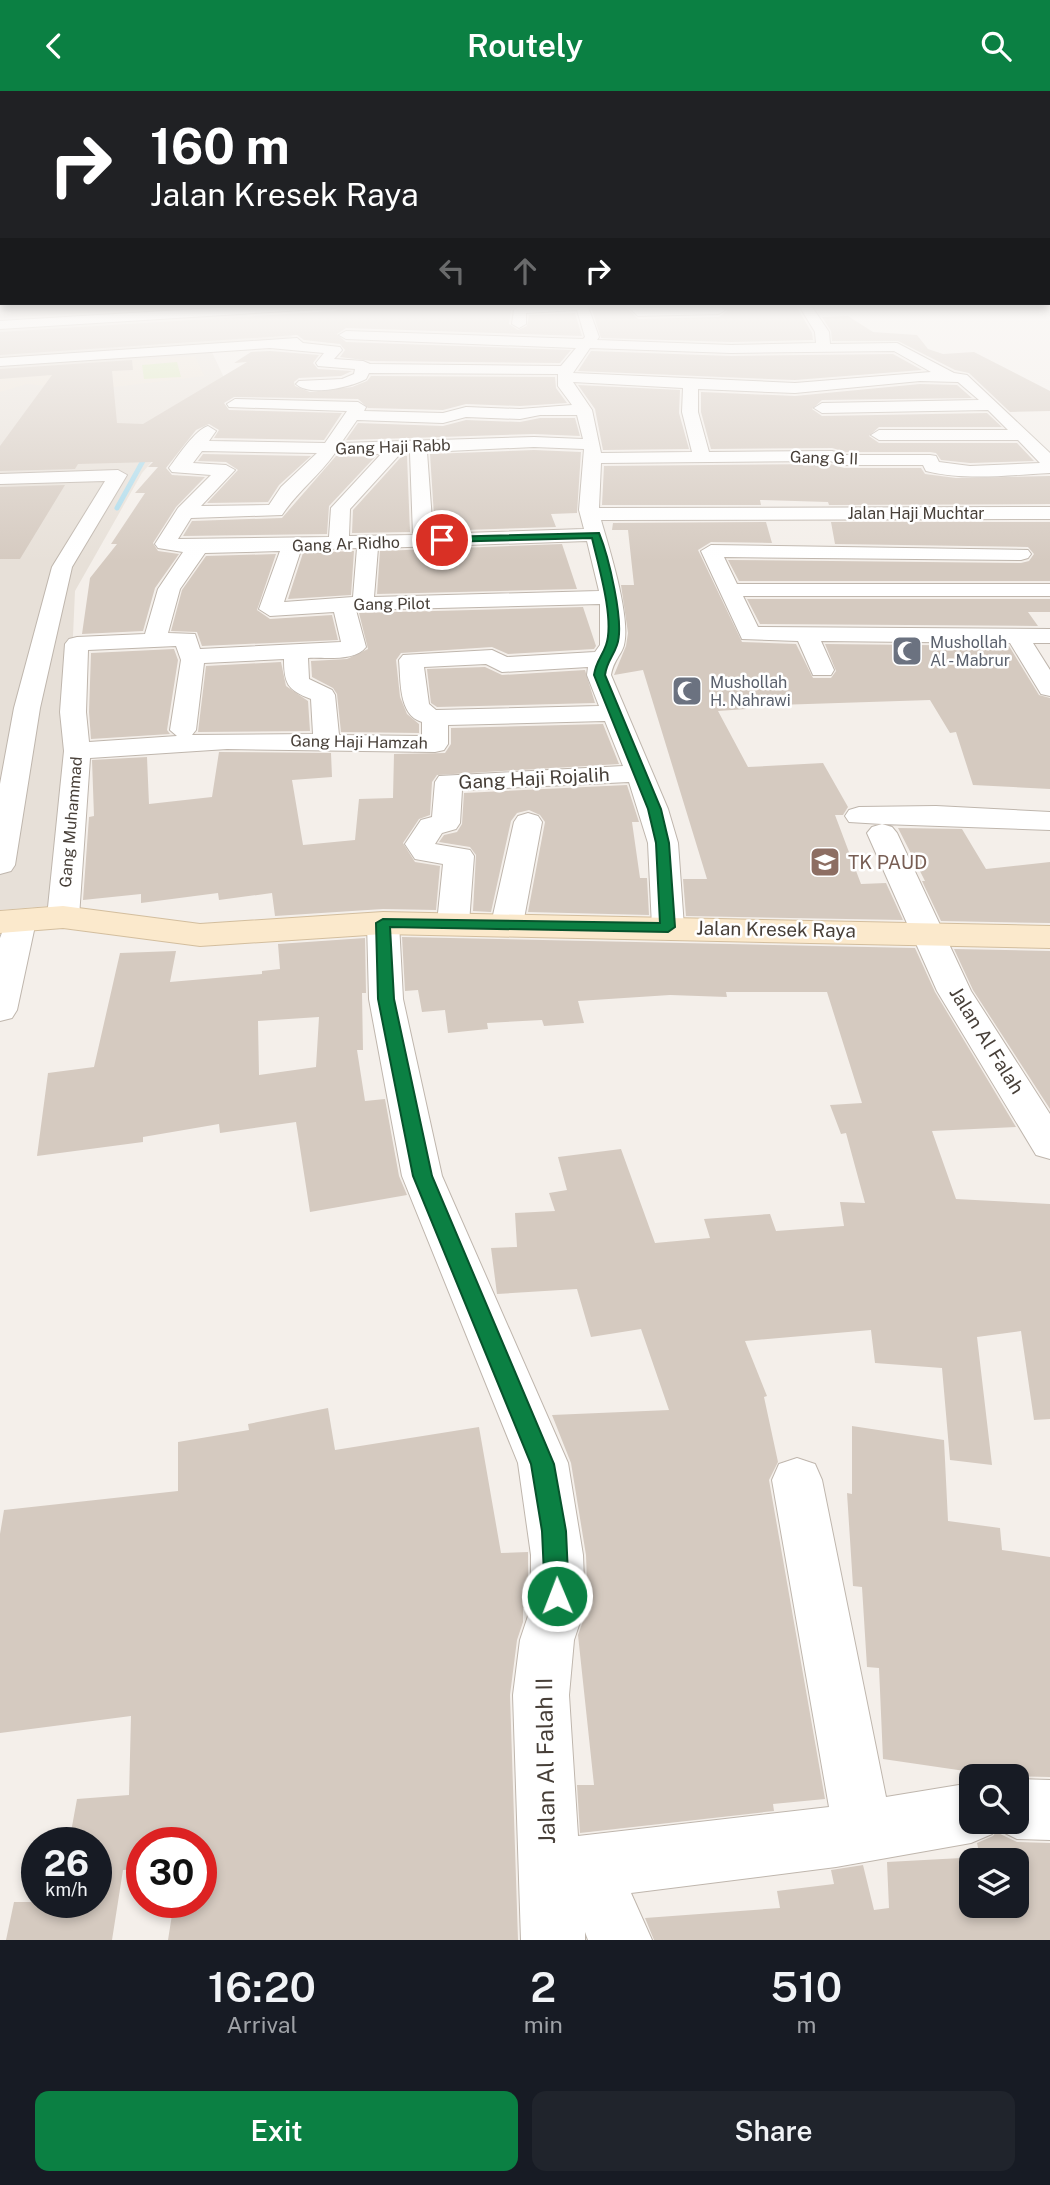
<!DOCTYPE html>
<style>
:root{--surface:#171b24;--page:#20242c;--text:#f1f3f6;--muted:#9ea1a6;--accent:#0b8043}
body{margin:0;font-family:"Public Sans",sans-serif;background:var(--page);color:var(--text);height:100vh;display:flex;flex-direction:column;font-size:26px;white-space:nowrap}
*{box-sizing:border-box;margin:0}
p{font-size:23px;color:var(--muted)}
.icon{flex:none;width:38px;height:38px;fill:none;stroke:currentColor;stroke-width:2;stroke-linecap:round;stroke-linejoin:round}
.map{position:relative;height:1849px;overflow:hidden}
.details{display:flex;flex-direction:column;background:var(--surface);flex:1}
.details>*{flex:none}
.hud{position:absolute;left:0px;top:0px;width:1050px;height:214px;box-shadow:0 4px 10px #0003;background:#202124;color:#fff;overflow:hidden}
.tools{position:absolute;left:959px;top:1673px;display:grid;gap:14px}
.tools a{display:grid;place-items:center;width:70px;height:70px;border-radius:14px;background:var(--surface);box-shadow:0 4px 10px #0003;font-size:35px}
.speed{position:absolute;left:21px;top:1736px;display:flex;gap:14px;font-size:35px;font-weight:700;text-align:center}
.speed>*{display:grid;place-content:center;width:91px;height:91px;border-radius:50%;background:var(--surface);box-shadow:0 4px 10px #0003;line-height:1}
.speed small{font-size:18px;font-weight:400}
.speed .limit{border:10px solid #d22;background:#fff;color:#111}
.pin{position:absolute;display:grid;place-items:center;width:60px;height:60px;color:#fff;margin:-30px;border:4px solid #fff;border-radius:50%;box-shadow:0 2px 7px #0007}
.me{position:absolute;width:77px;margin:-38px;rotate:359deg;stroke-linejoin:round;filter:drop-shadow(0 0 5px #0008)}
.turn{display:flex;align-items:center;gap:24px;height:147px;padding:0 35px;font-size:32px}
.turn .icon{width:91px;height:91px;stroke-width:2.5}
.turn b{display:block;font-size:49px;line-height:60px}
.lanes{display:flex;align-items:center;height:66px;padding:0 35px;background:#0003;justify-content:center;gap:35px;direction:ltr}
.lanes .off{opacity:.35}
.eta{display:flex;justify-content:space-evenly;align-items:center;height:119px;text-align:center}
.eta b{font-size:42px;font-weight:600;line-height:49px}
.cta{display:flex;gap:14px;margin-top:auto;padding:14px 35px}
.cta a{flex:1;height:80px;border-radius:14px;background:var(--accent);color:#fff;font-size:28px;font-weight:600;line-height:80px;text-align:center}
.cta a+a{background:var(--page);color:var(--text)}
header{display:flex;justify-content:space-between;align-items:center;height:91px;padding:0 35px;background:var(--accent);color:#fff;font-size:32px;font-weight:600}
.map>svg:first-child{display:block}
</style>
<header><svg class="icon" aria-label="back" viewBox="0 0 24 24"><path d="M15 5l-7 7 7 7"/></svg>Routely<svg class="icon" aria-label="search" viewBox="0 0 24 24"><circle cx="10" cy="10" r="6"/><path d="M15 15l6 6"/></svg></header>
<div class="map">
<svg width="1050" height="1849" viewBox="0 0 1050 1849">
<rect width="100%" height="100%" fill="#f4efea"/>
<path fill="#e7e0d8" d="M0,213H357L246,222L254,237H264L293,245L280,250L210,257L228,295L174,345L142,382L75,500L61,814L0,819Z"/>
<path fill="#ece2d5" d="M195,265L204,285L90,299L27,293L0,301V278Z"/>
<path fill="#d7e5b5" d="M177,271L181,286L144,288L142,274Z"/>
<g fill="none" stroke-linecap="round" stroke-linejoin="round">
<path stroke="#abdbec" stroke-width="5" d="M117,417L144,368L150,363"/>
</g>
<path fill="#d5cac0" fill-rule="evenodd" d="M0,213H243L0,227Z
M343,213H519L511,219L509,233L518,239L527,235L529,224L575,222L582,245L346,237L337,243L346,251L571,259L560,272L371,270L340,266L345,259L340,253L304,249L297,244L0,264V241L335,220Z
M590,213H623L638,228L719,226L727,220L720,213H795L812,242L813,249L731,251L601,247Z
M848,225L873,241L917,244L928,258L943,263L974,261L1050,300V320L1010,321L969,282L955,279L898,250H832L831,240L822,226Z
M270,260L319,264L313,272L318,278L352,280L341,285L299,287L294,291L295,295L310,301L352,296L367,290L371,285L555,286L556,297L567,312L520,315L466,313L443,319L368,317L358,308L234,306L224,312L229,319L342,322L324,349L214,347L219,339L209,333L196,339L166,377L172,384L205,386L176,416L153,452L158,460L179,463L155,497L143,540L82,543L90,487L117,453H111L145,402H135L158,376H148L153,371L78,373L75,378L0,380V355L52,284L0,288V278L132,269L133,279L112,280L117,332L143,333L247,271L234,272L251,261Z
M591,260L731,265L893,263L922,279L795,289L578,280Z
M920,293L957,294L972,307L822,309L812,318L822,325L987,322L1002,336H879L869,345L879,352H1017L1034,370L970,372L941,369L936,362L930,361H846L832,357L711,358L701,321V301L795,305Z
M578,294L680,299L679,322L689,358L603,359L595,318Z
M540,327H575L580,345L534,343L346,349L358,332L443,335L466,329L520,331Z
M534,359L581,361L577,422L551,423L556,436L435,440L430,363Z
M203,363L311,365L279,394L268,411L207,412L238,379L226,371L198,370Z
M336,365L375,366L329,415L327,443L183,445L192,430L282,427Z
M402,365H407L410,441L352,442L353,419Z
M830,373L844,377H921L925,383L956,387L1050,385V413L829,414L828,411L760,409L761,414H602L604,375Z
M65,394L20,468H0V396Z
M766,431L772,452L711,451L698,459L742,551L796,553L813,587H831L836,580L825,553L1009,555L1039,604L1050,607V698L973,694L956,641L950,642L930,609L744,615L746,618L718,620L748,676L823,672L848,716L843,724H835L861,793L886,792L903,829L686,825L683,788H707L643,579L614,584L626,555L628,542L621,494H634L628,439H612L613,432Z
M831,431H1050V490H739L728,469L1021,472L1029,470L1034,463L1028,456L835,453Z
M562,453L577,498L377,503L380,460Z
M354,460L351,504L288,508L303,462Z
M276,463L257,519L270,528L332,524L338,549L202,555L197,541L171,540L182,499L206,465Z
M747,508H1050V521H1028L1038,535L760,533Z
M583,516L596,555L594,558L508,563L492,556L401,562L396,569L400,606L407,623L419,633V642L341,641L337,603L333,597L312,586L311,570L347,568L368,558L359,522Z
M174,558L178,569L167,639L170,643L91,648L89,621L91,562Z
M281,571L286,595L308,610L310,640L198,641L206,575Z
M485,576L502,584L585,579L595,612L437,616L431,612L427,578Z
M603,633L619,673L437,684L432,691L430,724L419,728L403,752L415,771L440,775L436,819L383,818L275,825L272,802L219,809L218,802L141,812V803L83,809L89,726L94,725L92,669L147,666L149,713L212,706L219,661L331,662L332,686L292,689L303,754L355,749L359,708L393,707L394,663L445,662L451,653V637Z
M627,694L639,731H632L640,787H647L649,824L528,821L545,731L540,724L529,719L517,722L511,730L491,821L473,820L476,764L470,756L439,751L444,744L457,741L462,733L464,702Z
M898,737L962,738L986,778L1050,771V832L941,830L922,790H925Z
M402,846L915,857L935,901L1016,1036L932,1040L956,1108L1050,1113V1328L1034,1329L1021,1240L977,1246L992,1374L950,1369L942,1277L875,1272L871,1239L745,1250L767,1305L764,1306L778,1371L769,1389L825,1708L773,1713L774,1720L580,1742L577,1694H594L578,1544L588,1516L586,1464L571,1372L552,1324L669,1319L641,1238L591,1246L577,1198L497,1203L491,1157L517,1156L515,1122L555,1120L549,1102L567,1099L558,1066L621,1058L655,1152L710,1147L704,1128L770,1123L776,1140L844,1135L840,1111L865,1112L846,1042L841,1043L830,1014L862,1012L827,901H726L727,906L670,904L578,910L584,932L544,935L542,929L487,932L488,938L448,942L445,919L422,921L418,899L405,900Z
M365,847L366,902H362L363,959H357L365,1010L385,1008L399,1085L407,1104L310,1121L296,1031L220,1042L219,1033L143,1046V1051L37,1065L48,982L94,976L120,862L176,860L170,891L262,883V880L280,878L278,853ZM319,926L316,976L259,984L258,930Z
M954,858L1050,860V1018L973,899Z
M328,1317L335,1359L479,1336L501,1462L528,1461V1516L523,1517V1531L517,1549L510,1604L518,1849H168L174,1811H201V1752H142V1778L123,1779L112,1849H6L14,1811H96V1752H69L77,1708L129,1704L131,1625L0,1642V1443L4,1419L178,1400V1351L249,1339L248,1333Z
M852,1335L944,1349L948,1430L1000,1437L1002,1459L1050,1466V1686L999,1685L883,1668L879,1577L867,1576L862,1496L853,1495L847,1402L852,1403Z
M996,1741L1017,1751L1050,1752V1849H654L645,1827L780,1817L777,1800L834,1793L831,1779L863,1774L874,1819L889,1817L887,1771L980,1766L977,1752L993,1745ZM971,1769H1017V1815H971Z"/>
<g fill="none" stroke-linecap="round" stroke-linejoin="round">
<g stroke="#bfb6ad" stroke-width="2">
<path id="street" d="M280,213H341L335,217L0,238V230Z
M587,213L599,246L597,249L731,254L816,252L815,241L798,213H810L829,241L830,253L897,252L954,282L967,284L1050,362V382C1009,384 966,390 926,380L923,374H844L830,370L601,372L599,417L1050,416V428L601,429C609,457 631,526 624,554C621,565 614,568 611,584L668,718L678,752L684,836L679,843L668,846L657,843L652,836L648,752L629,691L462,699L460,732L456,738L442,742L435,753L470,759L474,765L469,832L464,839L453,842L442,839L437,832L443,773L415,768L405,753L421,729L432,726L435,691L439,685L623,675L605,630L448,634V653L444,659L435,661L227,658L90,667L79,826L74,833L63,836L52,833L47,826L64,660L60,621L65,553L69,548L77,546L145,543L158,498L183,461L158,457L155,453L178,417L211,384L172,381L169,377C178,365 195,339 208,335L216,340L209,350L325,352L347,320L229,316L227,313L235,308L358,311L366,316L364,320L443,322L466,316L520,318L572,314L558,295V283L369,282L366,288C351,296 310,306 296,293L299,290L342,288L354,283L355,278L318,275L316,272L324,262L270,257L0,275V267L297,247L303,252L340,256L342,259L334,268L363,270L370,273L561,275L576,257L346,248L339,244L346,240L583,248L585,246L577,219L526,222V233L519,237L512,233L514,219L520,215ZM590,257L731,262L894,260L931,281L795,292L573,282ZM920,290L958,291L979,309L822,312L814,317L822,322L988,319L1008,339H879L871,344L879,349H1018L1040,372L970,375L939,371L936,365L930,364H846L832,360L709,361L698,321V298L795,302ZM573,291L683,297L682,321L692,361L601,362L592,319ZM540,324H577L583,348L534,346L341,352L357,329L443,332L466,326L520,328ZM534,356L584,358L579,419L584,438L433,443L427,361ZM202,360L317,362L281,396L269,414L201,415L235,379L226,374L193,372ZM335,362L381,363L331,417L329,446L178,448L191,427L282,424C297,401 319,385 335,362ZM401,362H410L413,444L349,445L350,418ZM587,450L599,500L374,506L378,457ZM357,457L353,506L284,511L301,459ZM280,460L259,518L270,525L334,521L341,551L200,558L195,543L168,542L180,498L205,462ZM600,513V554L595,561L507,566L492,559L403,564L399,569C401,589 398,624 422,631V645L339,644L335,604L332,599L309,588L308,567C324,566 355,571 366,556L356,519ZM176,555L181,569L170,639L177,645L89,651L86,621L88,559ZM284,568C284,592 287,599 311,608L313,643L192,644L196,639L204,572ZM486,573L502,581L588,576L587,584L599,615L436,619L429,613L424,576Z
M625,213H638L641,217L719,215L725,219L719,223L638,225Z
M118,379L127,384L72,476L40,617L15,774L11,780L0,783V693L14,617L52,476L105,390L0,393V383Z
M711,454L1028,459L1031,463L1028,467L1021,469L724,466L737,493H1050V505H743L758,536L1050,538V552H1033L1050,579V605L1041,603L1010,552L821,550L834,579L831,584H813L798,550L742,548L701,460Z
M936,715L1050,721V739L882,733L892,736L897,742L971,900L1050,1023V1068L1036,1064L937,900L867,742L872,736L882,733L849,731L845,725L849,719L859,716Z
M528,722L538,725L542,731L523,833L518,840L507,843L496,840L491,833L514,731L518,725Z
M20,820L31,823L36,830L17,919L12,927L0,930V847L9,823Z
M383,822L394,825L399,832L403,908L442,1085L568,1372L583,1464L585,1516L574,1549L569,1604L578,1745L829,1716L772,1389L779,1373L797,1367L815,1373L822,1389L886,1706L971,1692V1731H1017V1688L1050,1689V1749L1017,1748L995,1737L992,1743L971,1752L836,1776L631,1802L652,1849H588L585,1841V1849H521L513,1604L520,1549L531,1516V1464L518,1372L402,1085L369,908L367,832L372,825Z"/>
</g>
<g stroke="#d3be9e" stroke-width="2">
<path id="secondary" d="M63,815L200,833L383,821L1050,835V857L383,843L200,855L63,837L0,842V820Z"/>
</g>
<use href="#street" fill="#fff" fill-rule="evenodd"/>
<use href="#secondary" fill="#fbe9cc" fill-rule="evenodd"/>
</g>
<linearGradient id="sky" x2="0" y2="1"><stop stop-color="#8fc4ea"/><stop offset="0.45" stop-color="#faf8f6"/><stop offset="1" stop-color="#faf8f6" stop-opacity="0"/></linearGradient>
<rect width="1050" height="471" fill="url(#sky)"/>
<path fill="#0b8043" stroke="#07532c" stroke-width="2" d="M599,442C608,464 625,532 617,554C613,566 607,570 605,584L661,718L669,752L675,836L668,841L390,836L394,908L432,1085L554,1373L566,1440L569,1505L566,1514L557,1517L549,1514L545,1505L542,1440L531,1373L413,1085L378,908L376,832L383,828L660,832L656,752L648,718L594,584C596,570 602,566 606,554C615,529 598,473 592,447L442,451L438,449L442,446Z"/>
<defs>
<g id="mosque-square" transform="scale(1.575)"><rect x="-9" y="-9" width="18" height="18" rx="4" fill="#6b7280" stroke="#fff"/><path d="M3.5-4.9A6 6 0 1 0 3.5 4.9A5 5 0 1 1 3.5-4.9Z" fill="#fff"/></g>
<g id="school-square" transform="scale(1.575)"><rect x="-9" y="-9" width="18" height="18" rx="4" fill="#8d6e63" stroke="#fff"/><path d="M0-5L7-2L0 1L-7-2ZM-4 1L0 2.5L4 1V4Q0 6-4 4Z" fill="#fff"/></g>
</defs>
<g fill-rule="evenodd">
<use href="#mosque-square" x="907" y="560"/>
<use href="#mosque-square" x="687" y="600"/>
<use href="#school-square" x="825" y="771"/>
</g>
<g text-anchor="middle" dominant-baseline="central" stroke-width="5" stroke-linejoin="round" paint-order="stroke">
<g font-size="16" fill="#473f38" stroke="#fff">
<text transform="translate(393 356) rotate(-2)">Gang Haji Rabb</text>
<text transform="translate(824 367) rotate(2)">Gang G II</text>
<text x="916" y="422">Jalan Haji Muchtar</text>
<text transform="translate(346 453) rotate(-2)">Gang Ar Ridho</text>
<text transform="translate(392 513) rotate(-1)">Gang Pilot</text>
<text transform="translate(359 651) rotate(1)">Gang Haji Hamzah</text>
<text transform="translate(71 731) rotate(-85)">Gang Muhammad</text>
</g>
<g font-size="16" fill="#5b616d" stroke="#fff" text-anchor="start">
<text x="930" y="551">Mushollah<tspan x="930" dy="18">Al - Mabrur</tspan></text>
<text x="710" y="591">Mushollah<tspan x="710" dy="18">H. Nahrawi</tspan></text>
</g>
<g font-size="19" fill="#473f38" stroke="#fff">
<text transform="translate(534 687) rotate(-3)">Gang Haji Rojalih</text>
<text transform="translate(776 838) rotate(1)">Jalan Kresek Raya</text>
<text transform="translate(987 949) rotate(58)">Jalan Al Falah</text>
</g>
<g font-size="19" fill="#785e54" stroke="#fff" text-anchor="start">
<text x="848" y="771">TK PAUD</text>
</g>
<g font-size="23" fill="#473f38" stroke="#fff">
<text transform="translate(545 1670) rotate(-91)">Jalan Al Falah II</text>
</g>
</g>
</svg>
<div class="tools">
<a><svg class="icon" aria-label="search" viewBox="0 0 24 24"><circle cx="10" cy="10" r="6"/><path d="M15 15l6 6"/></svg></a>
<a><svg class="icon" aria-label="layers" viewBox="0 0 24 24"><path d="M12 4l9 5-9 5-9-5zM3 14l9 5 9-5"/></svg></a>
</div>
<div class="speed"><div>26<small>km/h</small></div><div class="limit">30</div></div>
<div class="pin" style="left:442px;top:449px;background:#d93025"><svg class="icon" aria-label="arrive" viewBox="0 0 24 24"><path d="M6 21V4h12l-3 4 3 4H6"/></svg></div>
<svg class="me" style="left:557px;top:1505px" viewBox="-20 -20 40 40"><circle r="17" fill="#0b8043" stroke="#fff" stroke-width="3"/><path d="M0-11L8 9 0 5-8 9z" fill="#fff"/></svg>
<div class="hud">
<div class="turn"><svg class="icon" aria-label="right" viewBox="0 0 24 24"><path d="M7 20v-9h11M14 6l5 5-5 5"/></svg><div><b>160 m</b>Jalan Kresek Raya</div></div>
<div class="lanes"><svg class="icon off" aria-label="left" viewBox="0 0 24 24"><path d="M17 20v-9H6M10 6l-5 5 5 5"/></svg><svg class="icon off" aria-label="ahead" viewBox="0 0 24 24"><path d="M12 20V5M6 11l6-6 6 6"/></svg><svg class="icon" aria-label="right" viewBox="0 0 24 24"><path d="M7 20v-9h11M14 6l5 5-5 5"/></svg></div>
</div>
</div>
<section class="details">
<div class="eta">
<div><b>16:20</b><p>Arrival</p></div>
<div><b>2</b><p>min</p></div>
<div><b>510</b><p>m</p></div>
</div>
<div class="cta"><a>Exit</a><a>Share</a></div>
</section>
